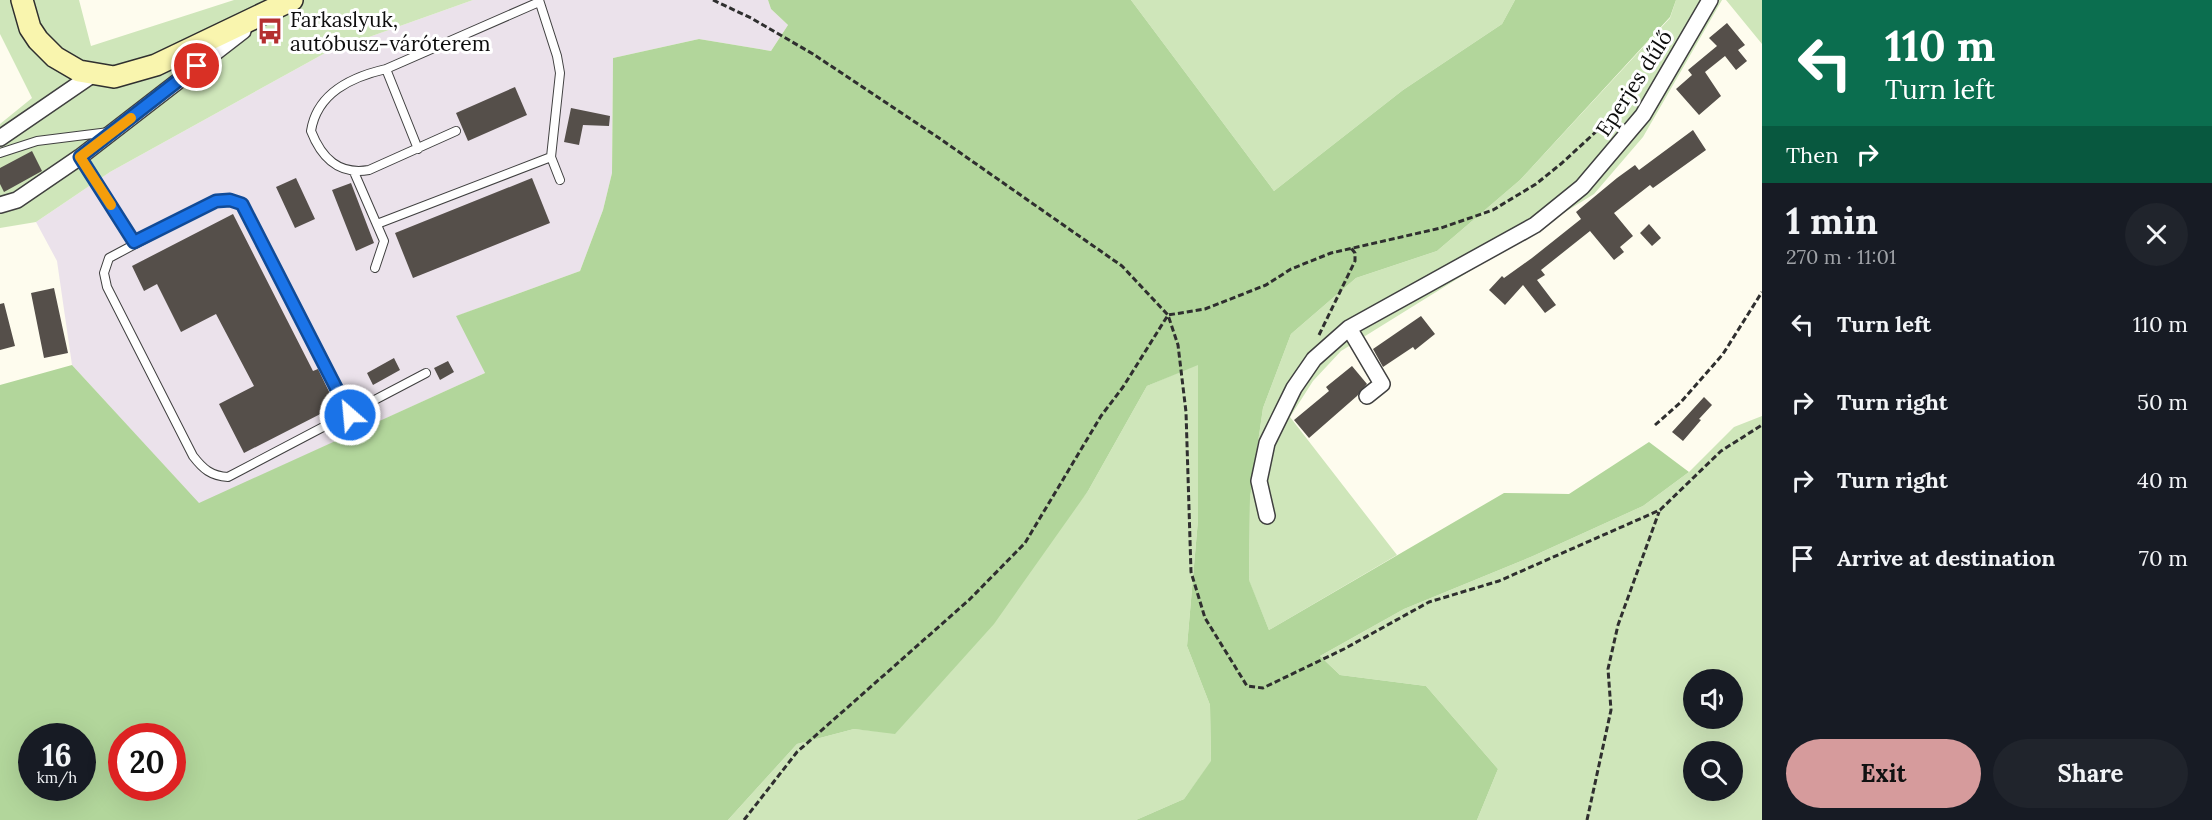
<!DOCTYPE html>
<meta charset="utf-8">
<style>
:root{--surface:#171b24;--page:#20242c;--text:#f1f3f6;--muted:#9ea1a6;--accent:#d69b9c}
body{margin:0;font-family:Lora,serif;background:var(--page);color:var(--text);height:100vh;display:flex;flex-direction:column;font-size:22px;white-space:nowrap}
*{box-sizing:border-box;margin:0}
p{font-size:20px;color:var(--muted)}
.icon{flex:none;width:33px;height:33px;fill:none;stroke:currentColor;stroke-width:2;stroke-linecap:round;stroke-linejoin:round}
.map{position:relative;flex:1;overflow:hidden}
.sheet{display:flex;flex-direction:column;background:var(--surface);width:450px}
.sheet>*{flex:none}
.top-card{background:#0b6e4f;color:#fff;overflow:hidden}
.fabs{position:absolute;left:1683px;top:669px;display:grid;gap:12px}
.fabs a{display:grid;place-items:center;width:60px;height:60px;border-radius:50%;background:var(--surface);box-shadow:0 6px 24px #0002;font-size:30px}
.speed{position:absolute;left:18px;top:723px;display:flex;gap:12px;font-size:30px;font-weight:700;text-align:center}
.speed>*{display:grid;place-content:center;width:78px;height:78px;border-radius:50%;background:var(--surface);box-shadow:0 6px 24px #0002;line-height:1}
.speed small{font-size:15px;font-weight:400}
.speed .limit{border:9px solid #d22;background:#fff;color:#111}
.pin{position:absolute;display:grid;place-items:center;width:51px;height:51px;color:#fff;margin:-26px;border:3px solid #fff;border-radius:50%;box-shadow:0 2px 6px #0007}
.me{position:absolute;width:66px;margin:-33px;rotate:333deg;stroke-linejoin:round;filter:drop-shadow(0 0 4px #0008)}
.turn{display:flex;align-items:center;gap:21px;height:126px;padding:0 24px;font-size:27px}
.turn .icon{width:78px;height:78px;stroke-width:2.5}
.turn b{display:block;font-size:42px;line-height:51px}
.then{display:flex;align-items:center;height:57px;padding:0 24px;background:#0003;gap:12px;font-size:22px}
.round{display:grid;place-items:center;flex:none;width:63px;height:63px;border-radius:32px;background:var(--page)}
.summary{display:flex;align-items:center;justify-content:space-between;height:102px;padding:0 24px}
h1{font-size:36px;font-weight:700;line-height:45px}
.primary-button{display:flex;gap:12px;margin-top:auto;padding:12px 24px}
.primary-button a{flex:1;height:69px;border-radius:36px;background:var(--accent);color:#111;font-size:24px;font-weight:700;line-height:69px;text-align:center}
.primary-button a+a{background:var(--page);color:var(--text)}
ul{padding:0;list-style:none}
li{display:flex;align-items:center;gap:18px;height:78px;padding:0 24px}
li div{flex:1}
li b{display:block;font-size:22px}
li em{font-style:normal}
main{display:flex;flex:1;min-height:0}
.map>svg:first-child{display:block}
</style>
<main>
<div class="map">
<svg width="1762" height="820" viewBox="0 0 1762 820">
<rect width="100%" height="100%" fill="#fefcee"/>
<path fill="#ebe2eb" d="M473,0H768L771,9L788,25L771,51L699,39L613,58L612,173L603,210L580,271L457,316L485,373L199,504L72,365L57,261L36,222L110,172L327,52Z"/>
<path fill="#cfe6ba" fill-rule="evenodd" d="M0,0H79L91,46L234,0H473L327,52L110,172L36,222L0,228V124L32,98L0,34Z
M1131,0H1515L1502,24L1403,90L1274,191Z
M1676,0H1722L1643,137L1594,194L1341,351L1313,381L1290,417L1397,555L1269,630L1249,581L1250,498L1263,408L1291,334L1356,278L1437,251L1520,180L1670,18Z
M1726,0H1762V44Z
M1198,364V520L1187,646L1210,705L1211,762L1184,799L1136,820H728L797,744L854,729L895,733L1088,491L1147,386Z
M1762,416V820H1477L1498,769L1426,686L1340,675L1320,656L1404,609L1533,556L1643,506L1689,472L1734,427ZM1694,680H1732V718H1694ZM1694,752H1732V790H1694Z"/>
<path fill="#b2d69b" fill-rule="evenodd" d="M768,0H1131L1274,191L1403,90L1502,24L1515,0H1676L1670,17L1520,180L1437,251L1356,278L1291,334L1263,408L1250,498L1249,580L1269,630L1504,493L1569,494L1649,442L1689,472L1643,506L1533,556L1404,609L1320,656L1340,675L1426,686L1498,769L1477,820H1136L1184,799L1211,761L1210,705L1187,646L1198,520V365L1147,386L1088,491L994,624L895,734L854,729L797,744L728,820H0V385L72,365L199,503L485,373L456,316L580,271L603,210L612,173L613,58L699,39L771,51L788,25L771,9ZM32,736H82V788H32ZM122,736H172V788H122Z"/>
<path fill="#554f4a" d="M1727,23L1745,45L1738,50L1747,61L1736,70L1725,56L1705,72L1721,96L1699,115L1676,89L1692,75L1688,70L1717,46L1709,38Z
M515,87L527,115L468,141L456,113Z
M571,108L610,116L609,126L583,125L579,145L564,142Z
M1693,130L1706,150L1653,188L1650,185L1614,213L1633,236L1620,247L1624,252L1614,260L1590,231L1541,270L1545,275L1537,280L1556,305L1545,313L1523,285L1505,305L1489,290L1502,276L1504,278L1532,258L1581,219L1576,212L1617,178L1635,165L1639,170Z
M32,151L42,171L4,192L0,184V168Z
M296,178L315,219L295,228L276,187Z
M532,178L550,223L413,278L395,233Z
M351,183L374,243L356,251L332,190Z
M233,214L313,371L318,369L336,406L244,453L219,404L254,386L216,314L181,332L157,284L144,291L132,266Z
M1649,224L1661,238L1652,246L1640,233Z
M54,288L68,353L44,358L31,293Z
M4,303L15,346L0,350V304Z
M1421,316L1435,334L1415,350L1413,347L1383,367L1373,349Z
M394,358L400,370L373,385L367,373Z
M448,361L454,372L440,380L434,368Z
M1352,366L1367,384L1357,396L1309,438L1294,420L1329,391L1326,387Z
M1704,397L1712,405L1699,419L1701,420L1683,441L1672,432Z"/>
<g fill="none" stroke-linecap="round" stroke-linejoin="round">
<g stroke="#404040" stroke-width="10">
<path id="service" d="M539,0L557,56L560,73L551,157L560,180
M386,69L418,149
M456,131L369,170C339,175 322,159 311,131C317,93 351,77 386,69L539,2
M0,153L37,141L109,132
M80,157L134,242
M354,172L384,241L375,268
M377,224L551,157
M350,415L242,203L230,200L216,201L109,258L104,273L107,287L193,456C203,469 211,476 228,477L426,373"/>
</g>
<g stroke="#404040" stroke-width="18">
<path id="minor" d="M0,138L92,75
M0,205L17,200L80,157L243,31
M1349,328L1382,384L1367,396
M1267,516L1259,481L1267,443L1294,388L1314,359L1349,328L1535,225L1582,187L1643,115L1710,0"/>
</g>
<g stroke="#2f2f2f" stroke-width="24">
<path id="secondary" d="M22,0L30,28L38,40L55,57L79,71L114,77L156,65L292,0"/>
</g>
<path stroke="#2f2f2f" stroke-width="3" stroke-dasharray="6 3" stroke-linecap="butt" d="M713,0L751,18L813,54L939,138L1122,266L1168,315L1178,345L1186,412L1191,572L1205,618L1247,686L1263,688L1344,649L1429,602L1499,581L1660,510L1721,451L1762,425
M1319,335L1355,261V253L1351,248
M1655,425L1681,402L1723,354L1762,292
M744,820L797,752L969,600L1025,543L1101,416L1123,387L1168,315L1205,309L1266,285L1291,269L1331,253L1441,228L1493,210L1536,184L1562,163L1638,93
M1587,820L1611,710L1608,669L1618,625L1659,512"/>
<use href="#service" stroke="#fff" stroke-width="8"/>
<use href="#minor" stroke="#fff" stroke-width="15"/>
<use href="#secondary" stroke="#f9f5ae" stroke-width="21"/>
</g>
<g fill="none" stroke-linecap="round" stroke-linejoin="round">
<g stroke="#114b97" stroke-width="15">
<path id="route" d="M197,66L80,157L134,242L216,201L230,200L242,204L350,415"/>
</g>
<use href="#route" stroke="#1a73e8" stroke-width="10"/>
<path stroke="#f59e0b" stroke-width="10" d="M111,205L80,157L131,118"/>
</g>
<defs>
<g id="bus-bare" transform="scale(2.07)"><path d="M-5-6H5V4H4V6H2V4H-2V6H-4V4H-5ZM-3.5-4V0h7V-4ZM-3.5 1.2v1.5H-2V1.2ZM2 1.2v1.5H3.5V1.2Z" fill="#b42f2f" stroke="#fff" stroke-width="2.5" paint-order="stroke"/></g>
</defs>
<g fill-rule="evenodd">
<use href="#bus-bare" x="270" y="31"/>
</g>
<g text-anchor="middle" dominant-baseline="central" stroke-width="6" stroke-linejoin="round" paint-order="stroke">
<g font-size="21" fill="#0d0d0d" stroke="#fff" text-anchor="start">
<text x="290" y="19">Farkaslyuk,<tspan x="290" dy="24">autóbusz-váróterem</tspan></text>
</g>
<g font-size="21" fill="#0d0d0d" stroke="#fff">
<text transform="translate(1634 83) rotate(-57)">Eperjes dűlő</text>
</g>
</g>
</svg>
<div class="fabs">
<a><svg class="icon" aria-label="sound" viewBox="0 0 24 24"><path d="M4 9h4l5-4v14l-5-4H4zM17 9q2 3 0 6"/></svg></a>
<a><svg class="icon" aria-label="search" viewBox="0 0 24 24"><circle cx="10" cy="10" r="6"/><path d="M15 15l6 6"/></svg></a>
</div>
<div class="speed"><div>16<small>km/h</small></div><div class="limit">20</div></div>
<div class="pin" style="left:197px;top:66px;background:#d93025"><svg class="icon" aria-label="arrive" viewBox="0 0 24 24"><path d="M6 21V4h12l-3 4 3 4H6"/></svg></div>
<svg class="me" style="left:350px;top:415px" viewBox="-20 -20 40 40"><circle r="17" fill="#1a73e8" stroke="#fff" stroke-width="3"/><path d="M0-11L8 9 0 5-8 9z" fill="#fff"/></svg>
</div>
<section class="sheet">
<div class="top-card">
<div class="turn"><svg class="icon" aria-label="left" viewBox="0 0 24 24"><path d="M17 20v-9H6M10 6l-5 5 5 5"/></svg><div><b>110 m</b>Turn left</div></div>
<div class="then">Then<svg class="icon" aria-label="right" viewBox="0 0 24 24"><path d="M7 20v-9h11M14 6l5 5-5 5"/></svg></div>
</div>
<div class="summary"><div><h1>1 min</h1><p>270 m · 11:01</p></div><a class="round"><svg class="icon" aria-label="close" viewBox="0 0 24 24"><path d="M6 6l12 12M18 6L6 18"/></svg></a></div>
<ul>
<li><svg class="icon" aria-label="left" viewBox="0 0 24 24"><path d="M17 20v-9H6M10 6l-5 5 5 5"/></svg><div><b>Turn left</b></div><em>110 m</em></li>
<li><svg class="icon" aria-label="right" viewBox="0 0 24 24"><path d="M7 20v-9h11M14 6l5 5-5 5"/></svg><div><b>Turn right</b></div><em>50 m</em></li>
<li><svg class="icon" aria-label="right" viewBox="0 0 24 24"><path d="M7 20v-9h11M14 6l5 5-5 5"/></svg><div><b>Turn right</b></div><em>40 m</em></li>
<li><svg class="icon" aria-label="arrive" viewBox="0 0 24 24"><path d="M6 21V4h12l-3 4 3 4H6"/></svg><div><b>Arrive at destination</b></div><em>70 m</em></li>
</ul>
<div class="primary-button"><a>Exit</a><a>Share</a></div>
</section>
</main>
